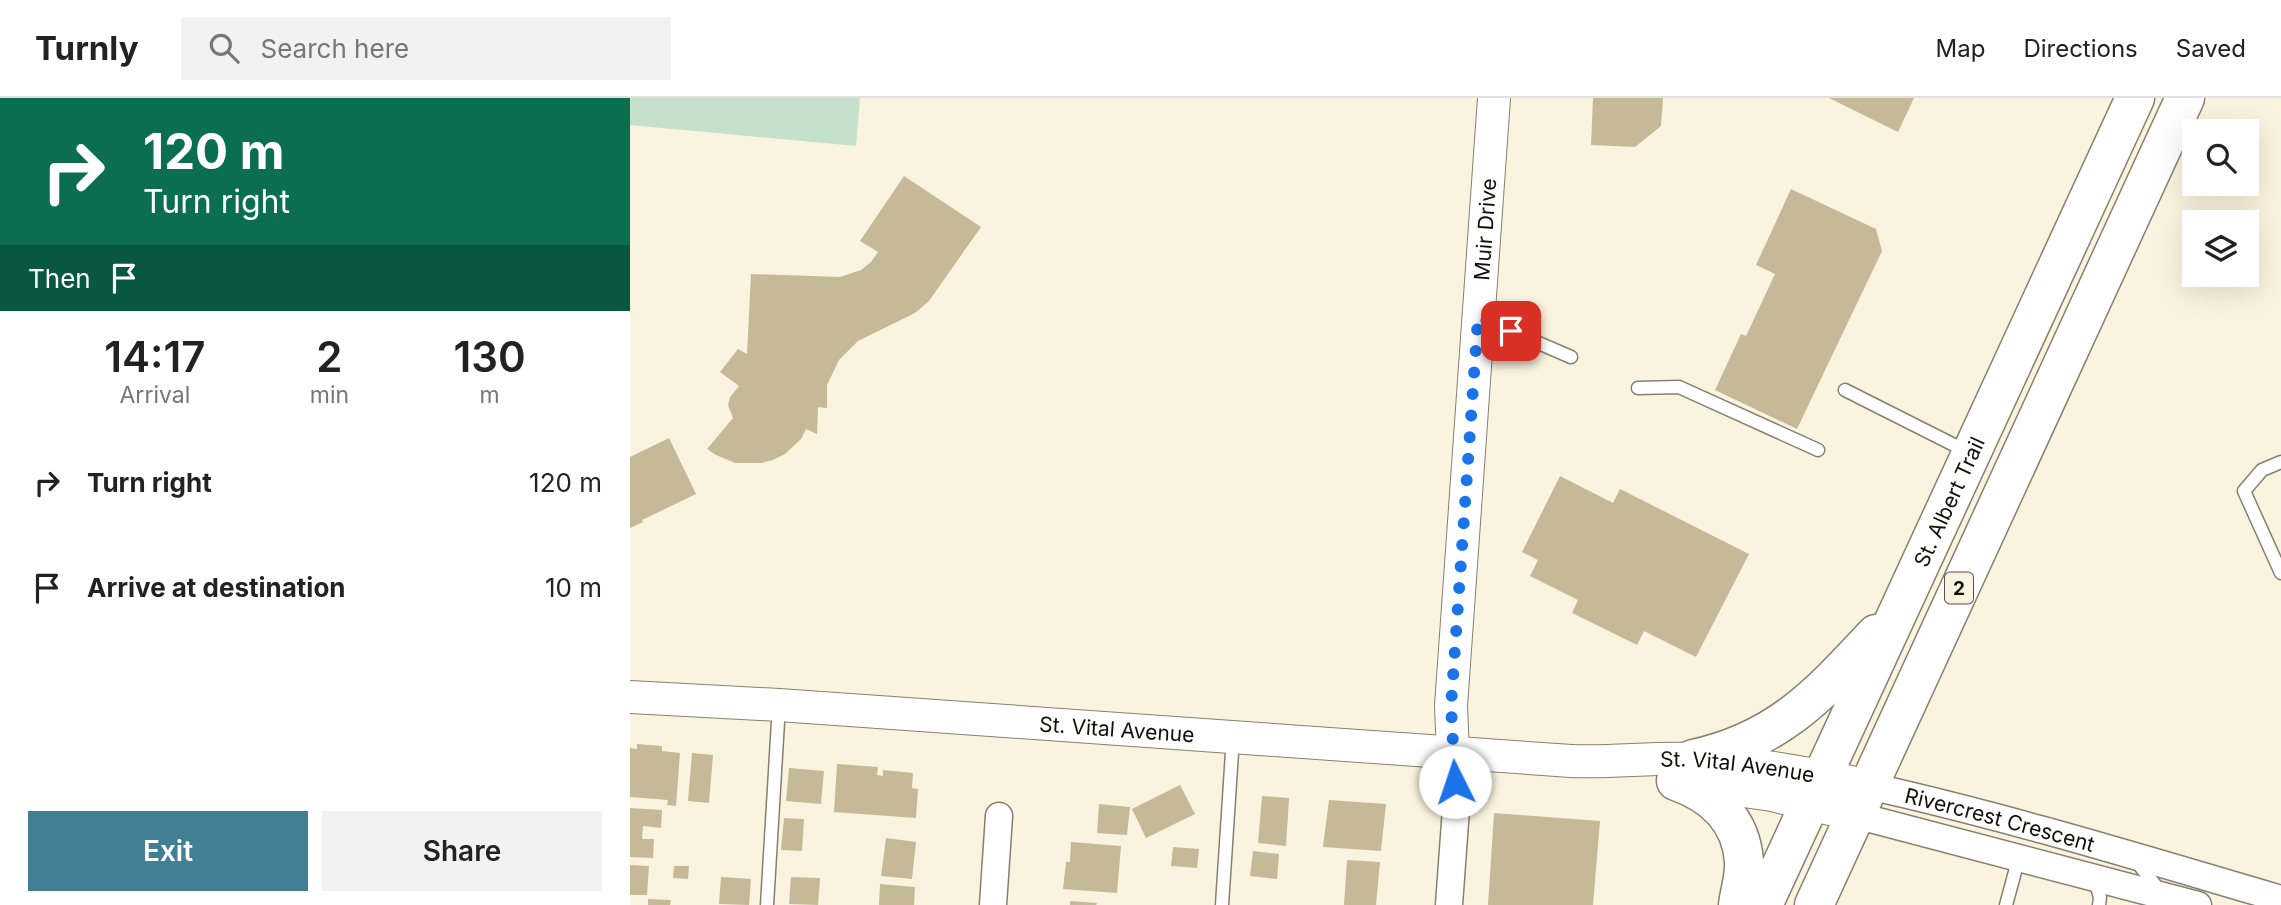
<!DOCTYPE html>
<style>
:root{--surface:#fff;--page:#f2f2f2;--text:#222;--muted:#767676;--line:#e0e0e0;--accent:#418094}
body{margin:0;font-family:Inter,sans-serif;background:var(--page);color:var(--text);height:100vh;display:flex;flex-direction:column;font-size:26px;white-space:nowrap}
*{box-sizing:border-box;margin:0}
p{font-size:23px;color:var(--muted)}
.icon{flex:none;width:38px;height:38px;fill:none;stroke:currentColor;stroke-width:2;stroke-linecap:round;stroke-linejoin:round}
.map{position:relative;flex:1;overflow:hidden}
.drawer{display:flex;flex-direction:column;background:var(--surface);width:630px}
.drawer>*{flex:none}
.top-card{background:#0b6e4f;color:#fff;overflow:hidden}
.controls{position:absolute;left:1552px;top:21px;display:grid;gap:14px}
.controls a{display:grid;place-items:center;width:77px;height:77px;border-radius:0px;background:var(--surface);box-shadow:0 7px 28px #0002;font-size:35px}
.pin{position:absolute;display:grid;place-items:center;width:60px;height:60px;color:#fff;margin:-30px;border-radius:14px;box-shadow:0 4px 10px #0006}
.me{position:absolute;width:77px;margin:-38px;rotate:356deg;stroke-linejoin:round;filter:drop-shadow(0 0 5px #0008)}
.turn{display:flex;align-items:center;gap:24px;height:147px;padding:0 28px;font-size:32px}
.turn .icon{width:91px;height:91px;stroke-width:2.5}
.turn b{display:block;font-size:49px;line-height:60px}
.then{display:flex;align-items:center;height:66px;padding:0 28px;background:#0003;gap:14px;font-size:26px}
.eta{display:flex;justify-content:space-evenly;align-items:center;height:119px;text-align:center}
.eta b{font-size:42px;font-weight:600;line-height:49px}
.cta{display:flex;gap:14px;margin-top:auto;padding:14px 28px}
.cta a{flex:1;height:80px;border-radius:0px;background:var(--accent);color:#fff;font-size:28px;font-weight:600;line-height:80px;text-align:center}
.cta a+a{background:var(--page);color:var(--text)}
ul{padding:0;list-style:none}
li{display:flex;align-items:center;gap:21px;height:105px;padding:0 28px}
li div{flex:1}
li b{display:block;font-size:26px}
li em{font-style:normal}
header{display:flex;align-items:center;gap:42px;box-sizing:border-box;height:98px;padding:0 35px;background:var(--surface);border-bottom:2px solid var(--line)}
header strong{font-size:33px}
nav{display:flex;gap:38px;margin-inline-start:auto;font-size:24px}
.search{width:490px;height:63px;background:var(--page);display:flex;align-items:center;gap:18px;box-sizing:border-box;padding:0 24px;border-radius:0px;color:var(--muted);font-size:26px}
main{display:flex;flex:1;min-height:0}
.map>svg:first-child{display:block}
</style>
<header>
<strong>Turnly</strong>
<div class="search"><svg class="icon" aria-label="search" viewBox="0 0 24 24"><circle cx="10" cy="10" r="6"/><path d="M15 15l6 6"/></svg>Search here</div>
<nav><a>Map</a><a>Directions</a><a>Saved</a></nav>
</header>
<main>
<section class="drawer">
<div class="top-card">
<div class="turn"><svg class="icon" aria-label="right" viewBox="0 0 24 24"><path d="M7 20v-9h11M14 6l5 5-5 5"/></svg><div><b>120 m</b>Turn right</div></div>
<div class="then">Then<svg class="icon" aria-label="arrive" viewBox="0 0 24 24"><path d="M6 21V4h12l-3 4 3 4H6"/></svg></div>
</div>
<div class="eta">
<div><b>14:17</b><p>Arrival</p></div>
<div><b>2</b><p>min</p></div>
<div><b>130</b><p>m</p></div>
</div>
<ul>
<li><svg class="icon" aria-label="right" viewBox="0 0 24 24"><path d="M7 20v-9h11M14 6l5 5-5 5"/></svg><div><b>Turn right</b></div><em>120 m</em></li>
<li><svg class="icon" aria-label="arrive" viewBox="0 0 24 24"><path d="M6 21V4h12l-3 4 3 4H6"/></svg><div><b>Arrive at destination</b></div><em>10 m</em></li>
</ul>
<div class="cta"><a>Exit</a><a>Share</a></div>
</section>
<div class="map">
<svg width="1651" height="807" viewBox="0 0 1651 807">
<rect width="100%" height="100%" fill="#faf3df"/>
<path fill="#c5e1cc" d="M0,0H230L226,48L0,27Z"/>
<path fill="#c5b998" d="M963,0H1033L1031,28L1005,49L961,47Z
M1199,0H1284L1268,34Z
M274,78L351,129L299,203L285,215L228,243L209,262L197,287V310L188,309L187,336L176,331L171,341L155,356L143,362L131,365H105L86,357L77,351L103,320L98,307L100,299L109,288L90,274L108,251L117,256L121,176L210,179L231,172L241,164L248,154L230,143Z
M1161,91L1246,131L1252,153L1167,331L1085,292L1111,236L1116,238L1145,176L1126,167Z
M39,340L66,396L12,422L13,424L0,430V359Z
M930,378L983,405L990,391L1119,456L1066,559L1014,533L1007,547L942,515L948,502L900,478L908,462L892,454Z
M7,646L32,648V653L50,655L46,708L37,707L38,702L0,699V650L7,651Z
M62,655L83,657L79,705L58,703Z
M207,666L248,669L247,677L253,678V672L283,675L282,690L288,691L286,720L204,714Z
M159,670L194,673L191,706L156,703Z
M550,687L565,716L516,740L502,711Z
M632,698L659,700L656,748L628,745Z
M699,702L756,706L751,753L693,749Z
M469,706L500,709L497,737L467,735Z
M0,710L32,712L31,730L13,728L12,741H24L23,760L0,759Z
M864,715L970,723L963,807H858Z
M154,720L174,721L172,753L151,752Z
M256,740L286,744L282,781L251,778Z
M441,744L491,748L487,795L433,791L436,764H440Z
M543,749L569,751L567,770L541,768Z
M623,753L649,756L647,781L620,778Z
M717,762L750,764L746,807H714Z
M0,767L19,768L17,797H0Z
M44,768H59L58,781L43,780Z
M91,779L121,781L119,807L89,806Z
M161,779L190,780L188,807L159,806Z
M250,786L285,789L284,807H249Z
M18,801L41,802L40,807H18Z
M440,803L467,805L466,807H440Z"/>
<g fill="none" stroke-linecap="round" stroke-linejoin="round">
<g stroke="#87806e" stroke-width="15">
<path id="service" d="M848,219L941,259
M1008,290L1049,289L1188,352
M1215,292L1338,354
M1651,364L1632,372L1614,393L1651,475
M1505,762L1531,794
M1464,780L1470,799L1469,807
M137,807L149,607
M592,807L603,639
M1376,807L1389,759"/>
</g>
<g stroke="#87806e" stroke-width="29">
<g id="minor">
<path id="s1" d="M1239,688C1378,719 1514,761 1651,801"/>
<path d="M1225,717L1568,807"/>
<path d="M363,807L369,718"/>
<path d="M819,807L827,697L823,655"/>
</g>
</g>
<g stroke="#87806e" stroke-width="34">
<g id="tertiary">
<path id="s2" d="M0,599L149,607L941,663C982,665 1023,659 1064,661C1123,665 1181,675 1239,688"/>
<path id="s3" d="M823,655L821,608L864,0"/>
<path d="M1057,685L1142,697L1225,717"/>
</g>
</g>
<g stroke="#87806e" stroke-width="41">
<g id="primary">
<path d="M1063,661C1148,643 1189,597 1246,536"/>
<path d="M1046,683C1083,696 1111,722 1114,763C1115,778 1110,792 1108,807"/>
<path id="s4" d="M1133,807L1505,0"/>
<path d="M1184,807L1555,0"/>
</g>
</g>
<use href="#service" stroke="#fff" stroke-width="12"/>
<use href="#minor" stroke="#fff" stroke-width="26"/>
<use href="#tertiary" stroke="#fff" stroke-width="32"/>
<use href="#primary" stroke="#fff" stroke-width="38"/>
</g>
<g fill="none" stroke-linecap="round" stroke-linejoin="round">
<path stroke="#1a73e8" stroke-width="12" stroke-dasharray="0 21.6" d="M825,684L821,608L848,219L881,233"/>
</g>
<g text-anchor="middle" dominant-baseline="central" stroke-width="5" stroke-linejoin="round" paint-order="stroke">
<rect fill="#faf3df" stroke="#575348" stroke-width="2" x="1315" y="474.5" width="28" height="31" rx="5"/>
<g font-size="19" font-weight="bold" fill="#110f08">
<text x="1329" y="490">2</text>
</g>
<g font-size="21" fill="#110f08" stroke="#faf3df">
<text stroke="none"><textPath href="#s3" startOffset="525">Muir Drive</textPath></text>
<text stroke="none"><textPath href="#s4" startOffset="444">St. Albert Trail</textPath></text>
<text stroke="none"><textPath href="#s2" startOffset="488">St. Vital Avenue</textPath></text>
<text stroke="none"><textPath href="#s2" startOffset="1110">St. Vital Avenue</textPath></text>
<text stroke="none"><textPath href="#s1" startOffset="135">Rivercrest Crescent</textPath></text>
</g>
</g>
</svg>
<div class="controls">
<a><svg class="icon" aria-label="search" viewBox="0 0 24 24"><circle cx="10" cy="10" r="6"/><path d="M15 15l6 6"/></svg></a>
<a><svg class="icon" aria-label="layers" viewBox="0 0 24 24"><path d="M12 4l9 5-9 5-9-5zM3 14l9 5 9-5"/></svg></a>
</div>
<div class="pin" style="left:881px;top:233px;background:#d93025"><svg class="icon" aria-label="arrive" viewBox="0 0 24 24"><path d="M6 21V4h12l-3 4 3 4H6"/></svg></div>
<svg class="me" style="left:825px;top:684px" viewBox="-20 -20 40 40"><circle r="19" fill="#fff"/><path d="M0-13L10 11 0 6-10 11z" fill="#1a73e8"/></svg>
</div>
</main>
